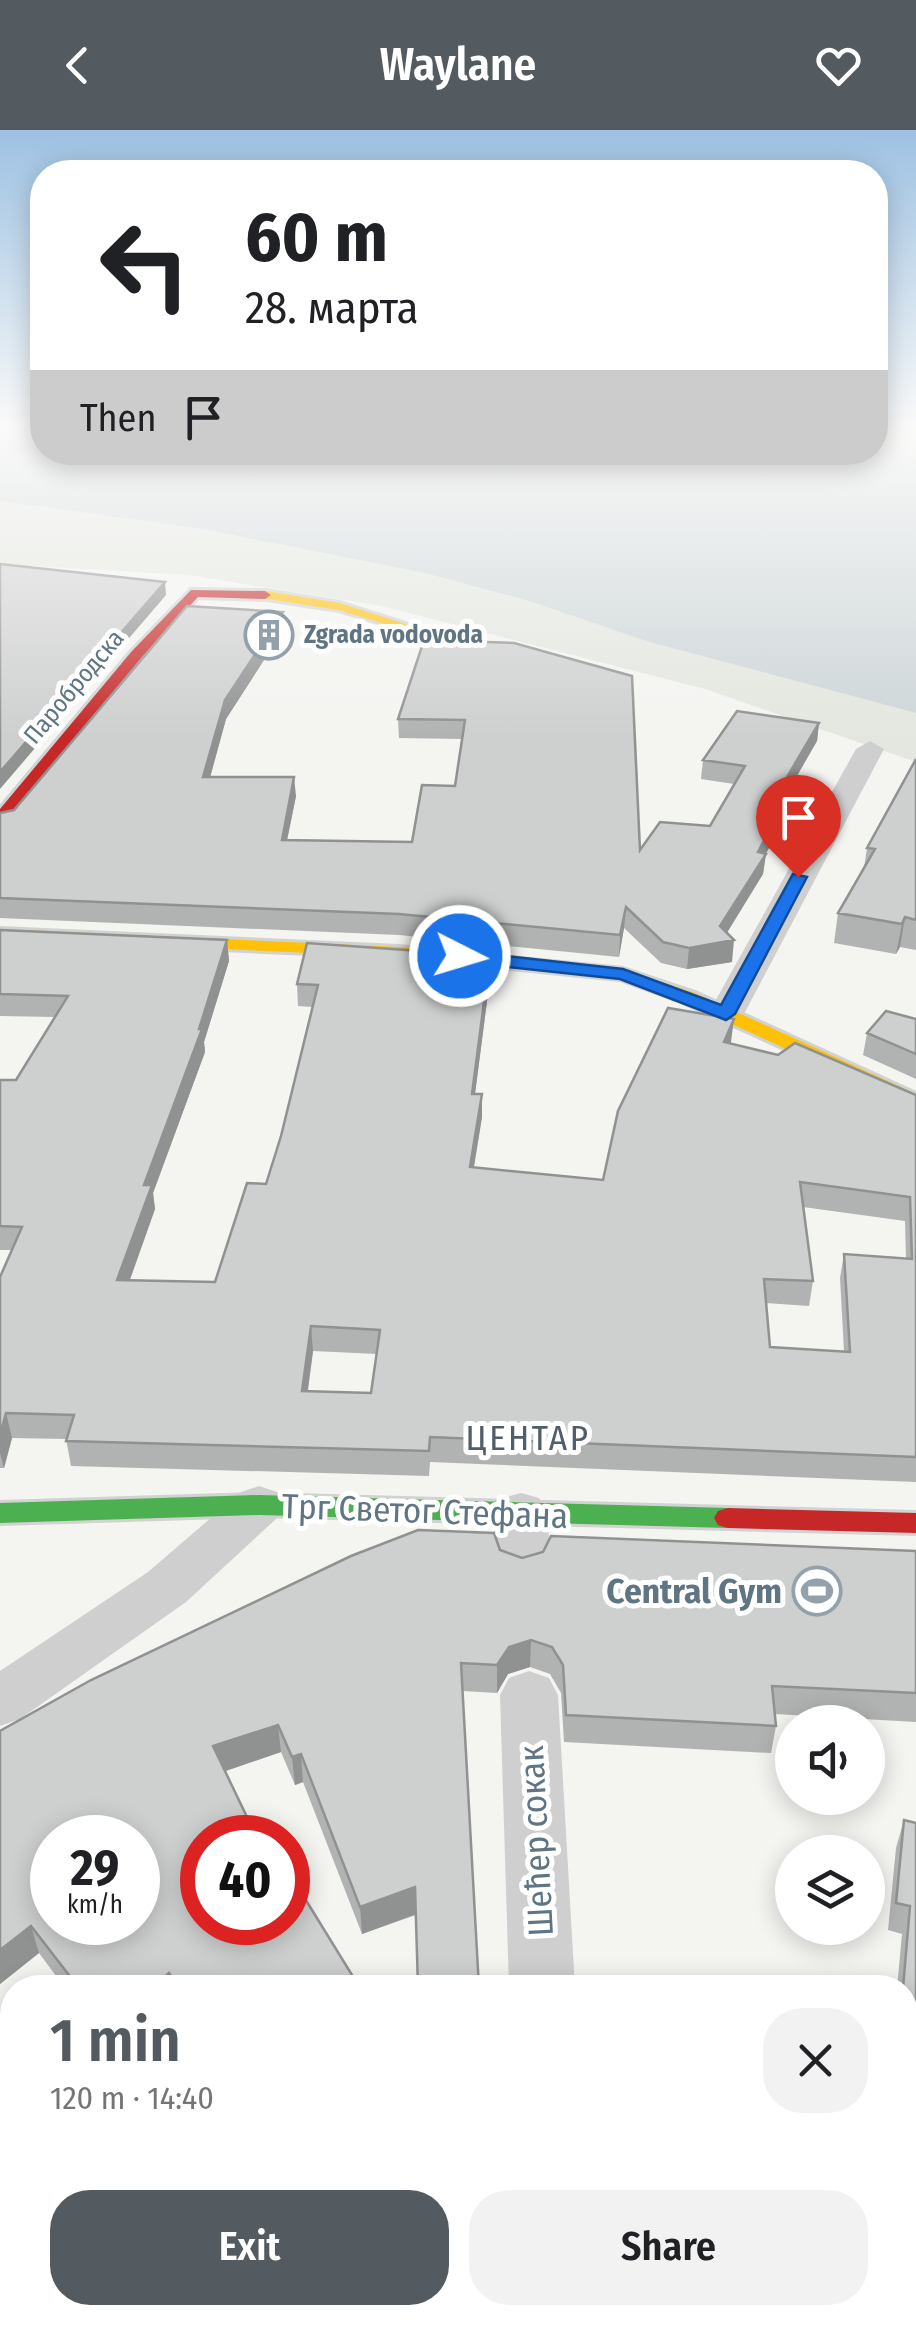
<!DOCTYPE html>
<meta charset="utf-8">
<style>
:root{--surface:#fff;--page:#f2f2f2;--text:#202124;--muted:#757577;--accent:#545b60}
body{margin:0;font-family:"Fira Sans Condensed",sans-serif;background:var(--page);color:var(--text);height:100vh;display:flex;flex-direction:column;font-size:38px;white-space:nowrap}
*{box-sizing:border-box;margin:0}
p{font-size:32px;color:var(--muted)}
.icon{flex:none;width:55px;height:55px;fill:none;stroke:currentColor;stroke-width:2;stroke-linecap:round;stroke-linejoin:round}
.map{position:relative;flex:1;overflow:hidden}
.side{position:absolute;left:0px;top:1845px;width:918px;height:350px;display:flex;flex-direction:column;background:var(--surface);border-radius:40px 40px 0 0;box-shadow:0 5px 25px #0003}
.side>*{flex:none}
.banner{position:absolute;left:30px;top:30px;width:858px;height:305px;border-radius:40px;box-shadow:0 5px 25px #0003;background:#fff;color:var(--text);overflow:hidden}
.tools{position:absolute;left:775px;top:1575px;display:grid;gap:20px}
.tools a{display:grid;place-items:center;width:110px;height:110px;border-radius:50%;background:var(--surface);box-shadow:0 5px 25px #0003;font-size:50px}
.speed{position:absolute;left:30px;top:1685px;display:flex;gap:20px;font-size:50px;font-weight:700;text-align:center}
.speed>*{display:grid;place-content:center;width:130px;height:130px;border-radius:50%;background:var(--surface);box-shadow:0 5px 25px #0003;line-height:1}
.speed small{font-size:25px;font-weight:400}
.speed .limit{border:15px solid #d22;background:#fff;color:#111}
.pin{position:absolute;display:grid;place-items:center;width:85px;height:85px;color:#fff;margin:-102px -42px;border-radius:50% 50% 50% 0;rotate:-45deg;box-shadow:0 0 10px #0007}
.pin .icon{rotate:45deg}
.me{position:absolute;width:110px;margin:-55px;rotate:95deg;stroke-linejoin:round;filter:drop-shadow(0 0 8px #0008)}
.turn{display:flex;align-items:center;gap:35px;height:210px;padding:0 50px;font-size:45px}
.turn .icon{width:130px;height:130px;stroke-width:2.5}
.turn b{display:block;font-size:70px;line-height:85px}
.then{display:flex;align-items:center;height:95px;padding:0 50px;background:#0003;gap:20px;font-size:38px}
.round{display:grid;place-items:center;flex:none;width:105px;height:105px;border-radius:40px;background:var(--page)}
.overview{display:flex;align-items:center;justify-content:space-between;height:170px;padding:0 50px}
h1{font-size:60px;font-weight:600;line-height:75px;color:var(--accent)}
.action{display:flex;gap:20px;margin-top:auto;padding:20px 50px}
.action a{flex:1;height:115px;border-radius:40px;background:var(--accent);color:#fff;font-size:40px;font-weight:600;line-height:115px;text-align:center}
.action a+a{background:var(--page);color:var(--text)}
header{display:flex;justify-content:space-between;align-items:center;height:130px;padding:0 50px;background:var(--accent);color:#fff;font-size:45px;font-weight:600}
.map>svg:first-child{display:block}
</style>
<header><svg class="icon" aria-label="back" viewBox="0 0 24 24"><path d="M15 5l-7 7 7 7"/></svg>Waylane<svg class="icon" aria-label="heart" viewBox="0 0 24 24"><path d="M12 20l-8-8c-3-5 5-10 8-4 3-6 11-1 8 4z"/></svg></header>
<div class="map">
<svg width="916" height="2195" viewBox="0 0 916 2195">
<rect width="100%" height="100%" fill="#f4f4f1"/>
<path fill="#e3e7df" d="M875,299H916V327L875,318Z
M0,371L202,399L425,443L529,471L649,512L916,583V632L705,559L382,476L189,445L0,434Z"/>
<path fill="#cdd5d8" d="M0,299H42V322H875V318L916,327V583L649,512L529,471L425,443L202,399L0,371Z"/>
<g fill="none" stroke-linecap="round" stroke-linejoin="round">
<g stroke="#d1d2d2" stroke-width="6">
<path id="fast" d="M259,1365L728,1378L738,1381L742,1388L738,1395L728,1398L259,1385L0,1393V1373Z"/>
</g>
<g stroke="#d1d2d2" stroke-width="6">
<path id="slow" d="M265,461L340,473L424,500L418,504L338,480L261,468V462Z
M0,799L399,817L623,839L695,863L916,964V978L681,871L620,849L399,827L0,809Z"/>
</g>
<g stroke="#d1d2d2" stroke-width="6">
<path id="jam" d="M191,460L265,461L271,465L265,469L198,467L142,527L6,692L0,694V679L132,521Z
M728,1378L916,1383V1403L728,1398L718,1395L714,1388L718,1381Z"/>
</g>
<path fill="#cfcfd0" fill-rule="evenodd" d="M870,611L884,619L744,884L739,892H713L708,884L856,619Z
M259,1356L277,1362L285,1375L277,1388L186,1472L20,1589L0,1596V1541L148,1442L241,1362Z
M521,1363L539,1368C551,1390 553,1424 541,1446L522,1452L503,1446C491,1424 491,1390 503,1368Z
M529,1541L549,1548L558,1565L575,1858H509L500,1565L509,1548Z
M905,2074L916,2075V2149L905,2148Z
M521,2182H598L599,2195H521Z"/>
<use href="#fast" fill="#4caf50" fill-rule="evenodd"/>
<use href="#slow" fill="#ffc107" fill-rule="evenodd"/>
<use href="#jam" fill="#c62828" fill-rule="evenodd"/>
</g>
<path fill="#b1b2b2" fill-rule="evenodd" d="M284,499L226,589L210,647L296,666L287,710L412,712L455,656L462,609L399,608L398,589L424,510L640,720L710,696L734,654L701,649L703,630L819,593L817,611L795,648L797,649L795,668L766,724L763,744L727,803L732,832L687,839L661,833L624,798L619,827L399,805L0,788V683L14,680Z
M916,629V820L900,817L896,824L834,813L838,783L864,738L867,718Z
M0,800L227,810L229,831L204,912L205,922L153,1063L155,1079L130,1150L215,1152L266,1054L281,1006L313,877L298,876L297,854L490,826V848L475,964L482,987L474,1037L603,1050L731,912L730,914L916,965V1352L430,1332L429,1346L71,1336L66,1309L12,1308L4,1338H0V1147L12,1120H0V950H16L55,887L0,886ZM803,1077L905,1091L906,1129L844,1124L840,1148L844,1221L770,1217L766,1173L809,1176L813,1151ZM313,1221L377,1224L371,1263L308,1261Z
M916,889V949L863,925L867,903Z
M500,1420L522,1428L916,1421V1592L775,1584L776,1596L771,1623L564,1612L561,1563L550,1544L530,1537L508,1544L497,1563L463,1561L416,1785L362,1804L303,1652L295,1655L281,1622L225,1641L202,1708L360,1858H65L39,1823L0,1854V1601Z
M904,1690L916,1693V2053L905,2050V1858H897L902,1804L888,1800L896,1718Z
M0,2069L12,2182H111L121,2195H37L33,2190L26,2195H8L0,2182Z
M621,2182H905L916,2195H621Z"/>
<path fill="#909191" d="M165,452L166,465L0,659V642Z
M283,482L284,499L226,589L205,666L203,647L225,570Z
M819,593L817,611L785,667L787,647Z
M294,647L296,666L283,730L282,710Z
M797,649L795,668L765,725L766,724L763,744L721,812L734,810L732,832L687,839L689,818L720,796Z
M626,777L624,798L619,827L620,805Z
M905,787L900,817L896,824L902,794Z
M227,810L229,831L204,912L205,922L153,1063L155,1079L121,1174L117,1150L144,1055L199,899Z
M490,826V848L472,987V964Z
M734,889L731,912L722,935L724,912Z
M482,964V987L470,1060V1037Z
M311,1196L313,1221L304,1286L302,1261Z
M6,1283L12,1308L4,1338L0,1323V1305Z
M531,1510L530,1537L508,1544L497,1563V1535L509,1517Z
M278,1595L281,1622L217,1644L213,1616Z
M301,1624L303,1652L295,1655L292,1627Z
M415,1757L416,1784L362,1804L360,1777Z
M31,1796L39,1823L0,1854V1820Z
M169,1843L172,1858H153Z
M0,1901L9,1927L0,1936Z
M12,2180V2182H30L33,2190L26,2195H10L6,2185Z"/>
<path fill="#cecfcf" stroke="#909191" stroke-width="2.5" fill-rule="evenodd" d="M0,434L165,452L0,642Z
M187,476L283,482L225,570L203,647H294L282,710L412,712L422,655L455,656L465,590L398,589L424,510L514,513L632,546L640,720L660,692L710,696L745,636L703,630L737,581L819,593L787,647L797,649L758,722L766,724L720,796L734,810L689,818L663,812L626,777L620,805L399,784L0,768V683L14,680Z
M916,629V790L905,787L902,794L838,783L875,719L867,718Z
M0,800L227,810L199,899H202L144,1055H152L117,1150L215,1152L247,1053L266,1054L281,1006L318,855L297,854L307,813L490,826L472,964H482L470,1037L603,1050L618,981L668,878L734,889L724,912L778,925L795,913L916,965V1327L430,1307L429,1321L66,1311L74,1285L6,1283L0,1305V1147L22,1097L0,1096V950H16L68,866L0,864ZM800,1052L910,1067L912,1129L844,1124L850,1222L770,1217L764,1149L813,1151ZM311,1196L380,1200L371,1263L302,1261Z
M886,881L916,889V924L867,903Z
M418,1400L494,1403L500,1420L522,1428L543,1422L551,1406L916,1421V1563L772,1556L776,1596L566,1585L563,1535L552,1517L531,1510L509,1517L497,1535L461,1533L479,1858H418L415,1757L360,1777L301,1624L292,1627L278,1595L213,1616L257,1708H202V1792H288V1741L360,1858H179L169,1843L153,1858H79L31,1796L0,1820V1601L91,1550L351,1426ZM52,1708H138V1792H52Z
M904,1690L916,1693V2025L905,2022V1858H903L910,1776L896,1773Z
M12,2059V2180L6,2185L0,2176V2069Z
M905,2173L916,2174V2195H625V2182H905Z
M35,2182H111L121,2195H45Z
M145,2182H219L230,2195H132Z
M243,2182H497L498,2195H360V2193L243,2195Z"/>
<linearGradient id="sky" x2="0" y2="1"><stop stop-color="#9dc1e2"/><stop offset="0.49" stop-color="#fafaf9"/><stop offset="1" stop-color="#fafaf9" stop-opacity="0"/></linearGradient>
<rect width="916" height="606" fill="url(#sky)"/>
<path fill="#1a73e8" stroke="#114b97" stroke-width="2.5" d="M793,744L807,747L735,884L726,890L620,849L460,832L451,826L460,821L623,839L721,875Z"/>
<defs>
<g id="building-ring" transform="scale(2.5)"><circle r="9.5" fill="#fff" stroke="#94a1aa" stroke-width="1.5"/><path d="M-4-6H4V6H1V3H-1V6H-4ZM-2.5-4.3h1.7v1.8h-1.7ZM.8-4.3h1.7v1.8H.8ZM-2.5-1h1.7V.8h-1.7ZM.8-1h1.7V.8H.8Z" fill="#94a1aa"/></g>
<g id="stadium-ring" transform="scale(2.5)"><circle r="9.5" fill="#fff" stroke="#94a1aa" stroke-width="1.5"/><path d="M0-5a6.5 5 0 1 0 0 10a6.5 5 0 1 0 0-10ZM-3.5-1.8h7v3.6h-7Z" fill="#94a1aa"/></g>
</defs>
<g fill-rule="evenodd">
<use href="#building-ring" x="269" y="505"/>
<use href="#stadium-ring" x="817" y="1461"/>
</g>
<g text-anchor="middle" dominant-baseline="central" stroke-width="10" stroke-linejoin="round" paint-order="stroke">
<g font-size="25" font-weight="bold" fill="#607584" stroke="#fff" text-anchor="start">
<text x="304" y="505">Zgrada vodovoda</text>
</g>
<g font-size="25" fill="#607584" stroke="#fff">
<text transform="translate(74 557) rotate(-50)">Паробродска</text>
</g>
<g font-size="35" letter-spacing="2.5" fill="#4f5e68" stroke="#fff">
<text x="528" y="1308">ЦЕНТАР</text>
</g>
<g font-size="35" fill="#607584" stroke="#fff">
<text transform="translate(425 1381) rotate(2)">Трг Светог Стефана</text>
<text transform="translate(536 1711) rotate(-93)">Шећер сокак</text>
</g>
<g font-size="35" font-weight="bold" fill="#607584" stroke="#fff" text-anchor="end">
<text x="782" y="1461">Central Gym</text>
</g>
</g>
</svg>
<div class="tools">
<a><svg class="icon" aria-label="sound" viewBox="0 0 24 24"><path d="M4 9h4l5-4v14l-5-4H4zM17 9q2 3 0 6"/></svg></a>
<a><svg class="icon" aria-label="layers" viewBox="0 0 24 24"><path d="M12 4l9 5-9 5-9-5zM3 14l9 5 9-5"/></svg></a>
</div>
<div class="speed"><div>29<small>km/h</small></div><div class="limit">40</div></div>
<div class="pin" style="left:798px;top:747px;background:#d93025"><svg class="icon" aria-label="arrive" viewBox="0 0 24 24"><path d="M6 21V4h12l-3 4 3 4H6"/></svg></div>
<svg class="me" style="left:460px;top:826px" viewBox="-20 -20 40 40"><circle r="17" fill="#1a73e8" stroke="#fff" stroke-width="3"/><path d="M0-11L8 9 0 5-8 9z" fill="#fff"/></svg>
<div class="banner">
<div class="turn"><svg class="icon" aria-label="left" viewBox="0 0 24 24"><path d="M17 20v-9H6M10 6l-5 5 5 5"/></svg><div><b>60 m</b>28. марта</div></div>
<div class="then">Then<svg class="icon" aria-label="arrive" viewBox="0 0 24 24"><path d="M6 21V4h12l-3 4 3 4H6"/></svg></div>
</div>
<section class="side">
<div class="overview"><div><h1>1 min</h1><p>120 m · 14:40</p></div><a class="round"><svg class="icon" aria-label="close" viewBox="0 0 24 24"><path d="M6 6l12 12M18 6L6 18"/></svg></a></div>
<div class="action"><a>Exit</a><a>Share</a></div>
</section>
</div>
